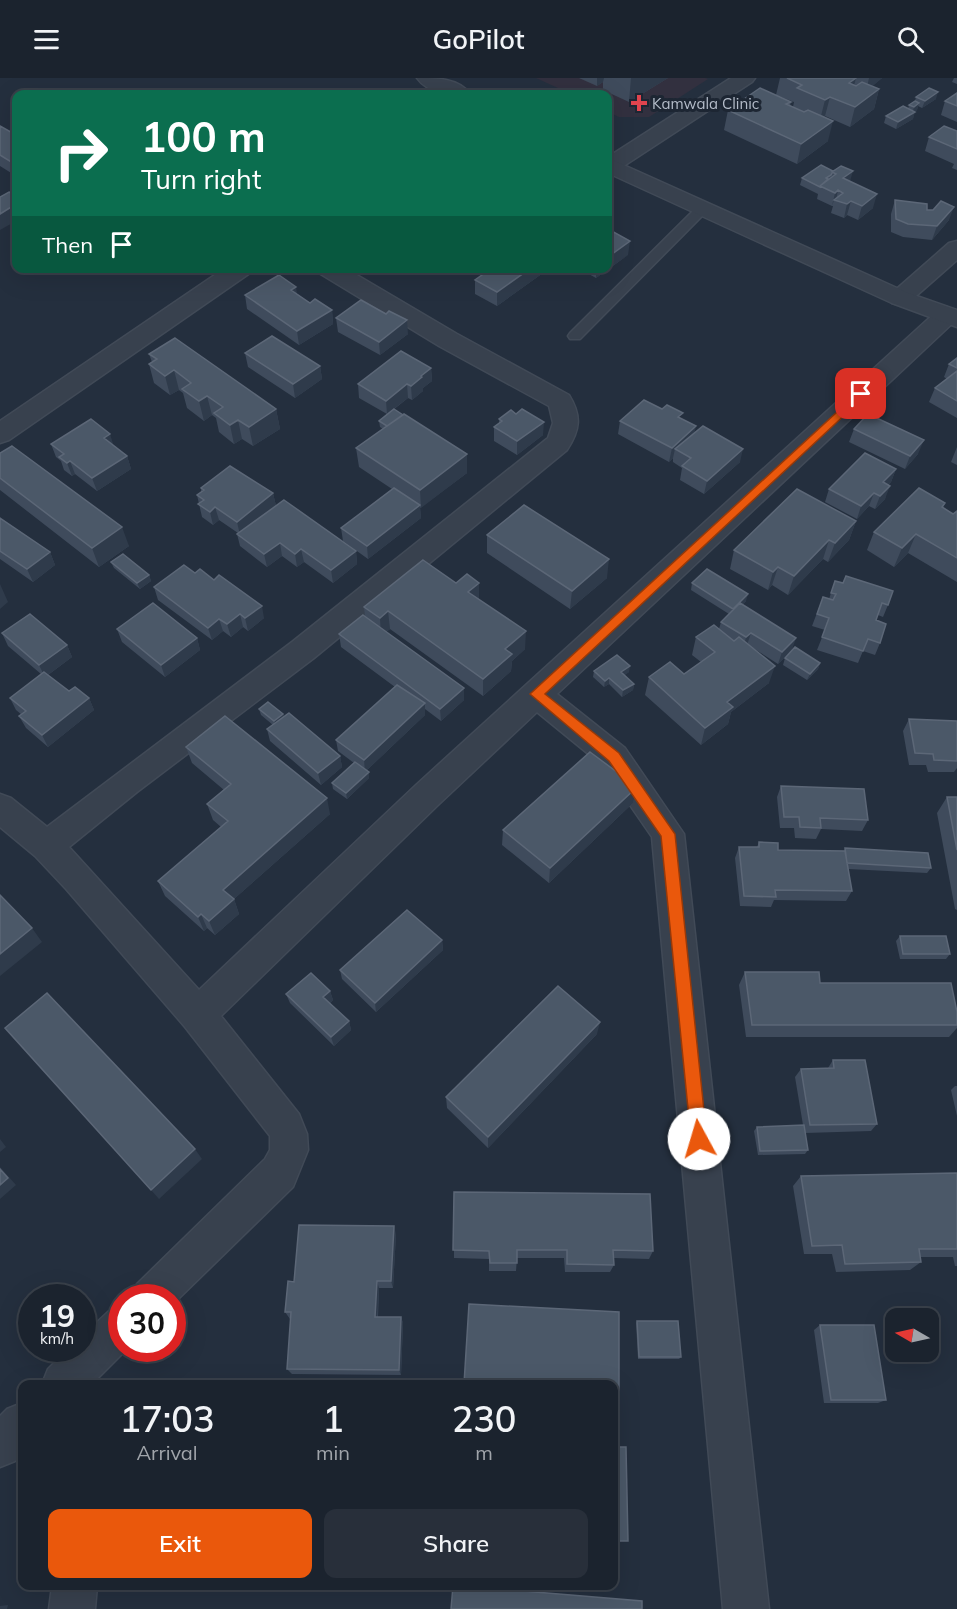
<!DOCTYPE html>
<style>
:root{--surface:#1b232e;--page:#282f3a;--text:#f1f3f6;--muted:#a0a4aa;--line:#39404a;--accent:#ea580c}
body{margin:0;font-family:Mulish,sans-serif;background:var(--page);color:var(--text);height:100vh;display:flex;flex-direction:column;font-size:22px;white-space:nowrap}
*{box-sizing:border-box;margin:0}
p{font-size:20px;color:var(--muted)}
.icon{flex:none;width:33px;height:33px;fill:none;stroke:currentColor;stroke-width:2;stroke-linecap:round;stroke-linejoin:round}
.map{position:relative;flex:1;overflow:hidden}
.details{position:absolute;left:18px;top:1302px;width:600px;height:210px;display:flex;flex-direction:column;background:var(--surface);border-radius:12px;box-shadow:0 6px 24px #0002,0 0 0 2px var(--line)}
.details>*{flex:none}
.top-card{position:absolute;left:12px;top:12px;width:600px;height:183px;border-radius:12px;box-shadow:0 6px 24px #0002,0 0 0 2px var(--line);background:#0b6e4f;color:#fff;overflow:hidden}
.needle{width:39px;rotate:279deg}
.tools{position:absolute;left:885px;top:1230px;display:grid;gap:12px}
.tools a{display:grid;place-items:center;width:54px;height:54px;border-radius:12px;background:var(--surface);box-shadow:0 6px 24px #0002,0 0 0 2px var(--line);font-size:30px}
.speed{position:absolute;left:18px;top:1206px;display:flex;gap:12px;font-size:30px;font-weight:700;text-align:center}
.speed>*{display:grid;place-content:center;width:78px;height:78px;border-radius:50%;background:var(--surface);box-shadow:0 6px 24px #0002,0 0 0 2px var(--line);line-height:1}
.speed small{font-size:15px;font-weight:400}
.speed .limit{border:9px solid #d22;background:#fff;color:#111}
.pin{position:absolute;display:grid;place-items:center;width:51px;height:51px;color:#fff;margin:-26px;border-radius:12px;box-shadow:0 3px 9px #0006}
.me{position:absolute;width:66px;margin:-33px;rotate:354deg;stroke-linejoin:round;filter:drop-shadow(0 0 4px #0008)}
.turn{display:flex;align-items:center;gap:21px;height:126px;padding:0 30px;font-size:27px}
.turn .icon{width:78px;height:78px;stroke-width:2.5}
.turn b{display:block;font-size:42px;line-height:51px}
.then{display:flex;align-items:center;height:57px;padding:0 30px;background:#0003;gap:12px;font-size:22px}
.eta{display:flex;justify-content:space-evenly;align-items:center;height:102px;text-align:center}
.eta b{font-size:36px;font-weight:600;line-height:42px}
.primary-button{display:flex;gap:12px;margin-top:auto;padding:12px 30px}
.primary-button a{flex:1;height:69px;border-radius:12px;background:var(--accent);color:#fff;font-size:24px;font-weight:600;line-height:69px;text-align:center}
.primary-button a+a{background:var(--page);color:var(--text)}
header{display:flex;justify-content:space-between;align-items:center;height:78px;padding:0 30px;background:var(--surface);font-size:27px;font-weight:600}
.map>svg:first-child{display:block}
</style>
<header><svg class="icon" aria-label="menu" viewBox="0 0 24 24"><path d="M4 6h16M4 12h16M4 18h16"/></svg>GoPilot<svg class="icon" aria-label="search" viewBox="0 0 24 24"><circle cx="10" cy="10" r="6"/><path d="M15 15l6 6"/></svg></header>
<div class="map">
<svg width="957" height="1531" viewBox="0 0 957 1531">
<rect width="100%" height="100%" fill="#242f3e"/>
<path fill="#32303f" d="M536,0H705L708,1L649,39H619L608,34V16H571Z"/>
<g fill="none" stroke-linecap="round" stroke-linejoin="round">
<g stroke="#414a57" stroke-width="3">
<path id="service" d="M704,125L710,129L708,132L580,261H570L568,258L570,255L700,126Z"/>
</g>
<g stroke="#414a57" stroke-width="3">
<path id="minor" d="M731,0H755L752,4L616,93L608,94V79Z
M957,163V182L908,225L900,227L892,225L888,220L892,215L949,165Z
M225,190H253L250,195L9,362L0,365V343Z
M316,190H345L457,256L569,317C582,338 580,352 567,372L314,580L137,714L69,769L199,912L416,707L938,232L947,229L957,234L956,242L557,616L625,670L684,756L769,1531H723L652,759L603,688L537,634L438,727L221,938L299,1036L307,1056L308,1072L293,1109L172,1227V1220H131L137,1206L265,1081L270,1072V1058L185,949L66,811L35,778L0,749V716L11,720L47,749L292,564L548,360L553,345L549,328L439,268L319,195Z
M122,1228V1270H128L92,1306H42L48,1291L69,1270H82V1258L108,1234Z
M22,1325V1376L15,1383L0,1389V1338L7,1331Z
M52,1508H97L95,1531H49Z"/>
</g>
<g stroke="#414a57" stroke-width="3">
<path id="tertiary" d="M417,0C435,0 459,0 470,16C453,18 428,16 417,0Z
M608,80L908,215L957,232V249L892,225L608,95Z"/>
</g>
<use href="#service" fill="#38414e" fill-rule="evenodd"/>
<use href="#minor" fill="#38414e" fill-rule="evenodd"/>
<use href="#tertiary" fill="#38414e" fill-rule="evenodd"/>
</g>
<path fill="#3f4b5c" d="M579,0H668L629,24L603,12V4L597,8Z
M780,0H882L872,8L879,11L874,31L850,49L825,38L824,39L828,63L797,86L724,52L728,32L791,24L790,28L793,29L794,24L776,17Z
M954,0H957V6L952,4Z
M957,15V44L941,37L945,23Z
M916,19L936,21L922,30L918,28L917,32L914,34L913,41L896,51L884,45L886,38L908,31L909,27L915,23Z
M0,48L16,57V98L0,88Z
M957,53V92L952,90L954,86L925,73L929,59Z
M821,87L850,103L873,130L858,142L847,137L844,140L831,135L833,128H832L817,121L818,116L800,107L802,100Z
M895,122L927,132L949,142L932,162L903,159L891,154V136Z
M628,177L596,200L578,190H608Z
M395,190H415L407,196Z
M492,190H550L497,228L475,216V202Z
M297,216L310,225L332,232L333,246L299,267L247,231L245,217Z
M336,240L408,256L380,277L338,254Z
M245,275L320,288L322,301L295,320L248,289Z
M149,276L276,331L280,351L253,368L242,361L234,366L219,354L216,340L212,337L204,343L187,330L183,315L179,312L170,317L154,305L149,286L152,284Z
M957,280V340L929,324L935,310L947,301L944,299L949,286Z
M431,290L432,303L423,310V313L412,322L408,320L388,336L467,395L420,430L421,440L368,481L343,463L341,450L392,411L359,389L356,370L383,351L380,349L379,343L387,336L359,320L358,306Z
M499,341L543,357L517,377L494,363V349L499,346Z
M681,341L695,355L740,384L704,416L680,402L682,390L673,384V380L669,384L618,356L620,343Z
M854,351L918,376L905,391L849,364Z
M51,366L114,368L127,378L131,391L97,413L75,396L72,398L64,392L61,383L56,379Z
M957,369V387L951,384Z
M0,375L129,468L99,489L0,412Z
M896,391L891,404L888,407L885,421L875,431L869,428L857,441L825,424L829,411Z
M201,410L273,415L276,428L356,473L357,486L333,505L304,484L297,489L282,478L267,489L240,468L237,456L238,455L219,442L213,447L202,439L197,417L201,414Z
M945,425L943,430L953,436L957,433V504L908,475L894,489L867,472L874,454Z
M0,440L50,474L55,487L33,504L0,481Z
M856,443L849,462L828,484L823,481L788,517L772,507L768,512L730,491L734,472Z
M487,457L607,500L570,531L487,475Z
M111,484L149,497L151,503L140,511L114,490Z
M195,495L264,540L248,553L243,549L231,559L223,553L212,562L158,522L154,509Z
M835,503L888,527L883,539L878,537L876,542L880,565L875,577L863,573L858,585L817,572L825,552L812,548L823,519L829,521Z
M692,505L746,523L742,527L792,572L778,586L753,570L769,605L731,634L728,646L701,667L645,617L649,599L684,596L701,584L692,577L696,559L719,551L721,544L729,536L691,512Z
M479,521L525,571L512,583L511,593L483,618L390,551L386,554L464,610V622L441,643L425,631V637L366,693L369,694V700L347,721L333,711L332,705L354,685L338,673L336,662L395,609L341,569L339,556L365,539L364,529Z
M117,551L197,560L200,572L165,599L122,564Z
M2,555L67,567L72,579L48,597L69,613L89,620L94,632L48,669L26,650L19,638L22,637L16,632L10,620L41,596L8,568Z
M785,580L820,585L818,591L807,602L783,587Z
M594,593L629,594L624,597L634,606L633,612L622,619L609,606L604,609L593,599Z
M259,631L283,636L284,639L340,678L342,689L321,707L270,663L267,651L273,647L261,637Z
M909,641L957,643V690L954,694H928L926,687H909L903,653Z
M186,669L330,736L234,821L239,836L215,857L207,850L204,853L165,818L158,803L221,749L213,742L207,726L224,712L192,685Z
M781,708L868,742L862,753L821,751L816,761L795,760L794,750H780L777,719Z
M637,709L633,725L549,805L502,767L503,752Z
M947,719H957V832L955,831L937,735Z
M759,764L778,772L844,773L845,770L931,790L927,795L848,791L852,813L846,823L774,822L771,829L740,828L735,780L739,769H757Z
M900,858L950,876L946,881H900L896,863Z
M442,862L443,872L376,934L342,901L340,892Z
M745,894L820,905L957,934V950L949,959H746L739,907Z
M330,913L333,922L330,925L349,943L351,952L334,968L290,925L286,916Z
M597,956L488,1070L447,1030L446,1019Z
M833,982L877,1046L871,1053L805,1055L808,1072L805,1076L758,1077L754,1053L757,1049L803,1047L795,999L801,991L828,990Z
M955,1008H957V1038L951,1012Z
M957,1095V1188H955L953,1179H920L921,1184L910,1192L836,1194L832,1176H804L793,1108L801,1098Z
M454,1114L653,1173L649,1181L614,1180V1187L610,1194H565L564,1180H517L516,1193H489V1181L454,1180Z
M396,1156L393,1210H379L378,1239H401L403,1245L401,1297L292,1296L287,1291L291,1241H290L285,1234L294,1204Z
M637,1243L681,1279L679,1281H638L636,1245Z
M820,1247L886,1322L878,1325H824L814,1252Z
M614,1306L619,1322L615,1326H614Z
M453,1508H469L642,1523Z"/>
<path fill="#2f3b4b" d="M597,0H604L603,4L597,8Z
M631,0H668L629,24Z
M856,0L851,20L844,25L849,5Z
M869,0H882L866,14Z
M879,11L874,31L850,49L855,29Z
M938,14L936,21L922,30L925,23Z
M830,19L825,38L820,42L825,22Z
M919,25L917,32L912,36L914,29Z
M915,34L913,41L896,51L898,44Z
M833,43L828,63L797,86L801,66Z
M853,93L849,107L840,114L843,100Z
M838,112L836,122H834L832,128L835,115Z
M877,116L873,130L858,142L862,128Z
M851,123L847,137L844,140L847,126Z
M16,126V143L0,152V136Z
M954,129L949,142L932,162L937,148Z
M630,163L628,177L596,200V190H608V179Z
M406,190H415L407,196Z
M531,190H550L497,228V214Z
M296,209L298,222L291,212Z
M332,232L333,246L299,267L297,253Z
M407,242L408,256L380,277L379,264Z
M320,288L322,301L295,320L293,306Z
M431,290L432,303L423,310V313L412,322L411,308L421,298Z
M174,292L179,312L170,317L165,298Z
M407,306L408,320L387,336L386,323Z
M207,318L212,337L204,343L199,323Z
M276,331L280,351L253,368L249,349Z
M238,342L242,361L234,366L230,347Z
M544,344L543,357L517,377V363Z
M696,348L693,362L675,371L673,380L669,384L672,370Z
M110,356L114,369L104,360Z
M924,362L918,376L905,391L910,378Z
M743,371L740,384L704,416L707,403Z
M467,376V395L421,430L420,412Z
M127,378L131,391L97,413L92,400Z
M70,383L75,396L72,398L67,385Z
M896,391L891,404L878,417L883,404Z
M890,408L885,421L875,431L880,418Z
M273,415L276,428L240,457L237,444Z
M874,415L869,428L857,441L861,428Z
M420,427L421,440L368,481L367,468Z
M215,429L219,442L213,447L210,434Z
M856,443L849,462L828,484L835,465Z
M122,449L129,468L99,489L92,470Z
M916,456L908,475L894,489L902,470Z
M829,462L823,481L788,517L794,498Z
M280,465L282,478L267,489L264,476Z
M301,471L304,484L297,489L295,476Z
M356,473L357,486L333,505L331,492Z
M50,474L55,487L33,504L27,491Z
M609,481L607,500L570,531L572,513Z
M778,489L772,507L768,512L773,494Z
M149,497L151,503L140,511L137,505Z
M479,505V523L468,514Z
M0,506L8,524L0,531Z
M748,516L746,523L731,537L733,531Z
M262,528L264,540L248,553L245,540Z
M388,533L390,551L381,558L380,540Z
M240,536L243,549L231,559L227,546Z
M219,541L223,553L212,562L208,550Z
M526,553L525,571L512,583L511,593L483,618V601L505,571Z
M751,555L747,567L743,572L746,559Z
M197,560L200,572L165,599L161,587Z
M796,560L792,572L778,586L782,574Z
M67,567L72,579L45,599L39,587Z
M820,585L818,591L807,602L810,596Z
M630,588L629,594L620,601L621,594Z
M775,588L769,605L731,634L728,646L701,667L705,650L727,624Z
M609,600V606L604,609L605,603Z
M634,606L633,612L622,619L623,612Z
M464,610V622L441,643L440,631Z
M89,620L94,632L48,669L42,657Z
M425,625V637L365,694L364,682Z
M283,636L285,642L276,649L274,643Z
M340,678L342,689L321,707L318,695Z
M369,694V700L347,721L346,715Z
M637,709L633,725L549,805L550,790Z
M327,720L330,736L234,821L239,836L215,857L209,843L223,812Z
M201,836L207,850L204,853L198,839Z
M32,850L42,864L0,898V876Z
M442,862L443,872L376,934L375,925Z
M330,913L333,922L326,928L323,919Z
M349,943L351,952L334,968L331,959Z
M600,944L597,956L488,1070V1059Z
M0,1061L6,1069L0,1074Z
M195,1071L202,1081L159,1121L151,1112Z
M0,1089L16,1107L0,1121Z
M394,1148L396,1156L393,1210L391,1203Z
M377,1203L379,1210L377,1245L375,1239Z
M401,1239L403,1245L401,1297L399,1292Z
M8,1527L7,1531H0V1528Z"/>
<path fill="#4b5868" stroke="#5c6777" stroke-width="1.5" d="M787,0H856L849,5L856,8L862,4L879,11L855,29L830,19L825,22L797,10L802,7Z
M760,10L791,24L786,26L804,34L808,32L833,43L801,66L728,32Z
M929,10L938,14L925,23L916,19Z
M957,15V28L945,23Z
M915,23L919,25L914,29L909,27Z
M903,28L915,34L898,44L886,38Z
M0,48L16,57V87L0,77Z
M944,48L957,53V71L929,59Z
M821,87L833,93L831,97L826,100L828,101L820,108V109L802,100Z
M841,88L853,93L843,100L877,116L862,128L851,123L847,126L834,122L843,115L838,112L835,115L820,108L836,96L832,94Z
M9,114L16,118V126L0,136V119Z
M895,122L927,126V132H933L941,123L954,129L937,148L908,146L896,141Z
M608,151L630,163L608,179Z
M492,190H531L497,214L475,202Z
M279,197L296,209L291,212L310,225L315,221L332,232L297,253L245,217Z
M361,222L386,236L389,233L407,242L379,264L336,240Z
M272,258L320,288L293,306L245,275Z
M175,260L276,331L249,349L238,342L230,347L214,335L223,329L207,318L199,323L182,311L191,305L174,292L165,298L149,286L157,281L149,276Z
M401,273L431,290L421,298L422,299L411,308L407,306L386,323L358,306Z
M957,280V290L949,286Z
M957,293V323L935,310Z
M644,322L662,331L667,327L683,335L678,339L696,348L672,370L620,343Z
M394,331L403,337L387,348L379,343Z
M522,331L544,344L517,363L494,349L502,343L499,341L511,332L516,336Z
M404,336L467,376L420,412L356,370Z
M868,336L924,362L910,378L854,351Z
M91,341L110,356L104,360L127,378L92,400L70,383L67,385L59,379L64,376L51,366Z
M703,348L743,371L707,403L682,388L691,380L675,371Z
M12,368L122,449L92,470L0,400V375Z
M865,375L896,391L883,404L890,408L880,418L874,415L861,428L829,411Z
M230,388L273,415L237,444L215,429L210,434L198,426L204,422L197,417L204,412L201,410Z
M394,410L420,427L367,468L341,450Z
M919,410L945,425L942,429L953,436L957,433V480L916,456L902,470L874,454Z
M797,411L856,443L835,465L829,462L794,498L778,489L773,494L734,472Z
M284,422L356,473L331,492L301,471L295,476L280,465L264,476L237,456Z
M524,427L609,481L572,513L487,457Z
M0,440L50,474L27,491L0,473Z
M123,476L149,497L137,505L111,484Z
M423,482L456,505L467,496L479,505L468,514L526,553L505,571L512,576L483,601L388,533L380,540L364,529Z
M184,487L195,495L200,491L214,502L219,497L262,528L245,540L240,536L227,546L219,541L208,550L154,509Z
M707,491L748,516L733,531L692,505Z
M846,498L893,513L888,527L882,525L876,542L886,546L880,565L868,561L863,573L822,559L829,540L817,536L823,519L833,522L836,516L831,515L835,503L843,505Z
M153,525L197,560L161,587L117,551Z
M740,525L796,560L782,574L751,555L746,559L721,544Z
M30,536L67,567L39,587L2,555Z
M363,537L464,610L440,631L339,556Z
M714,547L734,563L739,559L775,588L727,624L733,629L705,650L649,599L670,584L684,596L715,574L696,559Z
M795,569L820,585L810,596L785,580Z
M617,577L630,588L621,594L634,606L623,612L609,600L605,603L594,593Z
M44,594L69,613L75,609L89,620L42,657L19,638L26,633L10,620Z
M397,607L425,625L364,682L336,662Z
M268,624L283,636L274,643L259,631Z
M289,635L340,678L318,695L267,651Z
M225,638L327,720L223,812L234,821L209,843L201,836L198,839L158,803L228,743L207,726L231,706L186,669Z
M909,641L957,643V683L934,682L933,676L915,675Z
M590,674L637,709L550,790L503,752Z
M355,684L369,694L346,715L332,705Z
M781,708L864,711L868,742L820,740L821,750L800,749L799,739H784Z
M947,719H957V772Z
M759,764L778,765V772L845,773L852,813L775,812L776,819L744,818L739,769H759Z
M845,770L928,775L931,790L847,785Z
M0,817L32,850L0,876Z
M407,832L442,862L375,925L340,892Z
M900,858H946L950,876H903Z
M745,894H819L820,905H951L957,934V947H752Z
M311,895L330,913L323,919L349,943L331,959L286,916Z
M558,908L600,944L488,1059L446,1019Z
M47,915L195,1071L151,1112L5,950Z
M833,982H865L877,1046L810,1047L801,991L834,990Z
M804,1047L808,1072L760,1073L757,1049Z
M0,1091L8,1100L0,1107Z
M957,1095V1171H919L921,1184L845,1186L842,1167L812,1168L801,1098Z
M454,1114L650,1116L653,1173L613,1172L614,1187L567,1186V1172H517V1185H490L489,1173L453,1172Z
M299,1147L394,1148L391,1203H377L375,1239H401L399,1292L287,1291L291,1234H285L288,1203L294,1204Z
M469,1226L619,1234V1322L614,1321V1306H464Z
M637,1243H678L681,1279H639Z
M820,1247H874L886,1322H831Z
M614,1369H626L628,1463H614Z
M453,1508H463L642,1523V1531H451Z"/>
<path fill="#ea580c" stroke="#983908" stroke-width="1.5" d="M861,312L867,316L865,318L545,616L619,675L675,756L707,1061L704,1067L699,1069L693,1067L691,1061L661,758L609,683L530,616Z"/>
<path fill="#e0444e" stroke="#1d2633" stroke-width="2" d="M636 16h6v6h6v6h-6v6h-6v-6h-6v-6h6z"/>
<g text-anchor="middle" dominant-baseline="central" stroke-width="6" stroke-linejoin="round" paint-order="stroke">
<g font-size="15" fill="#b4bcc9" stroke="#1d2633" text-anchor="start">
<text x="652" y="25">Kamwala Clinic</text>
</g>
</g>
</svg>
<div class="tools">
<a><svg class="needle" viewBox="-14 -14 28 28"><path d="M0-13l5 13h-10z" fill="#e53935"/><path d="M0 13l5-13h-10z" fill="#a0a4aa"/></svg></a>
</div>
<div class="speed"><div>19<small>km/h</small></div><div class="limit">30</div></div>
<div class="pin" style="left:861px;top:316px;background:#d93025"><svg class="icon" aria-label="arrive" viewBox="0 0 24 24"><path d="M6 21V4h12l-3 4 3 4H6"/></svg></div>
<svg class="me" style="left:699px;top:1061px" viewBox="-20 -20 40 40"><circle r="19" fill="#fff"/><path d="M0-13L10 11 0 6-10 11z" fill="#ea580c"/></svg>
<div class="top-card">
<div class="turn"><svg class="icon" aria-label="right" viewBox="0 0 24 24"><path d="M7 20v-9h11M14 6l5 5-5 5"/></svg><div><b>100 m</b>Turn right</div></div>
<div class="then">Then<svg class="icon" aria-label="arrive" viewBox="0 0 24 24"><path d="M6 21V4h12l-3 4 3 4H6"/></svg></div>
</div>
<section class="details">
<div class="eta">
<div><b>17:03</b><p>Arrival</p></div>
<div><b>1</b><p>min</p></div>
<div><b>230</b><p>m</p></div>
</div>
<div class="primary-button"><a>Exit</a><a>Share</a></div>
</section>
</div>
